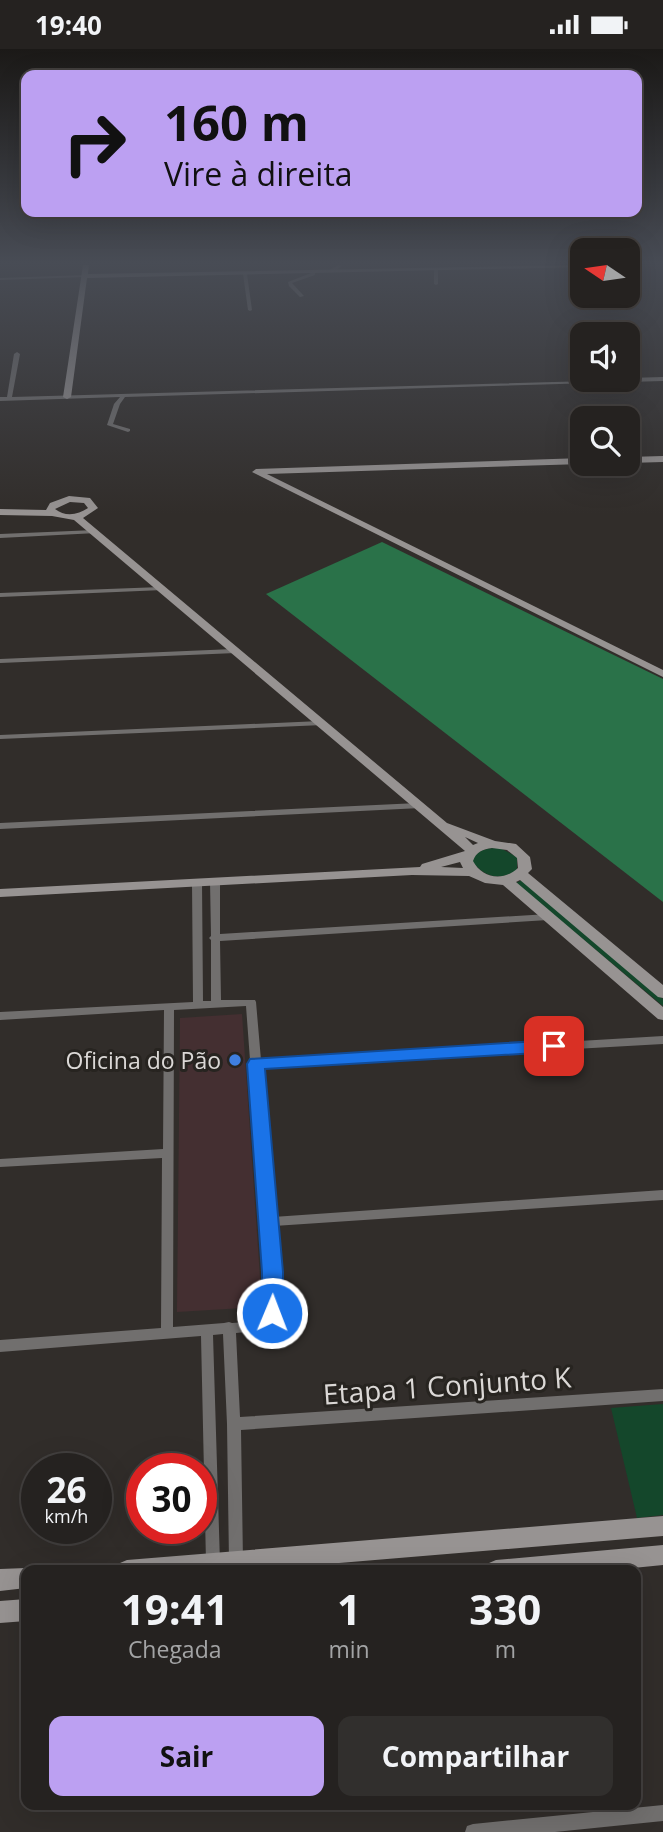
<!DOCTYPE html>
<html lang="pt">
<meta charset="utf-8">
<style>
:root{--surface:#252220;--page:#312f2d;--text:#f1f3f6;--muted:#a3a4a5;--line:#423f3e;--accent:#bca0f2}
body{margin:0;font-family:"Open Sans",sans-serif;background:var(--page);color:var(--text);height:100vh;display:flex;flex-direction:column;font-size:26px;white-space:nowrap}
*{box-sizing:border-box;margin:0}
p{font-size:23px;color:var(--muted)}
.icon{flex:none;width:38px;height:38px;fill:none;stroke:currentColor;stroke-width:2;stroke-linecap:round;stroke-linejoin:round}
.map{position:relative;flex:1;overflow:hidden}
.sheet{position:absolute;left:21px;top:1516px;width:620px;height:245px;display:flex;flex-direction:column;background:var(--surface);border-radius:14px;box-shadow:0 7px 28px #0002,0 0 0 2px var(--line)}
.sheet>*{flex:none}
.banner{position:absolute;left:21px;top:21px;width:621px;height:147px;border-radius:14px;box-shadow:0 7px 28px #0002,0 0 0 2px var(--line);background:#bca0f2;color:#111;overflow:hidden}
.needle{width:46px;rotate:283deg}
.buttons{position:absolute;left:570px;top:189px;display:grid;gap:14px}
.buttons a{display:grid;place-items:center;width:70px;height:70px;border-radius:14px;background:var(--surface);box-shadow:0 7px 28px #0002,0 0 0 2px var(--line);font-size:35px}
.speed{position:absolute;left:21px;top:1404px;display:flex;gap:14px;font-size:35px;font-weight:700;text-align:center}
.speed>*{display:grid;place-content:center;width:91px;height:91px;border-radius:50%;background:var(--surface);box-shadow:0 7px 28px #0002,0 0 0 2px var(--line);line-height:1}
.speed small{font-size:18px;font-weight:400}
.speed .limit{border:10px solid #d22;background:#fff;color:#111}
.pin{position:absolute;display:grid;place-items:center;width:60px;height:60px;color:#fff;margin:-30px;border-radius:14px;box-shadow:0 4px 10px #0006}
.me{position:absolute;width:77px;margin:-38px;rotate:1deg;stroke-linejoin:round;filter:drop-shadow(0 0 5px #0008)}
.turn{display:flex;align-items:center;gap:24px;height:147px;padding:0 28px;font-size:32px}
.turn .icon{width:91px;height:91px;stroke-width:2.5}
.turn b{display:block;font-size:49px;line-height:60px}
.eta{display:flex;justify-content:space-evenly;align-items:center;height:119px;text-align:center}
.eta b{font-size:42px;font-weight:700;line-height:49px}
.primary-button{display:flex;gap:14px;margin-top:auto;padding:14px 28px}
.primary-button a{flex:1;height:80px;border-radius:14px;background:var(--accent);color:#111;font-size:28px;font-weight:700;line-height:80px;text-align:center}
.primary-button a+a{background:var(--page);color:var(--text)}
.status{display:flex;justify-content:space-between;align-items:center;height:49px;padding:0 35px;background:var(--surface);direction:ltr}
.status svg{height:19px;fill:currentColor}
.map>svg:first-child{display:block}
</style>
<div class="status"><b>19:40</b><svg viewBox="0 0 49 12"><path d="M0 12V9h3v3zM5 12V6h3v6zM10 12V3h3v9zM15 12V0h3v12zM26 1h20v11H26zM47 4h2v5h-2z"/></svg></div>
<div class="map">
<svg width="663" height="1783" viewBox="0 0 663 1783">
<rect width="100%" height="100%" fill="#312d2a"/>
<path fill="#442f31" d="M242,965L262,1258L177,1263L180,969Z"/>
<path fill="#14472b" d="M500,799L517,808V821C500,832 485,829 472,812C476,800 489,799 500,799Z
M522,831L663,950V957L516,834Z
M663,1355V1466L637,1469L611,1359Z"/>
<path fill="#2a7249" d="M382,493L663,630V853L266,545Z"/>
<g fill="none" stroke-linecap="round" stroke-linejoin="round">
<path fill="#716f6e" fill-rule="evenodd" d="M338,216H343L334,223H330V221Z
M436,219L438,220V235L436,236L434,235V220Z
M311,222H315V226L292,234L304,247L300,248L289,237L288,233L311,224Z
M245,224L247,225L252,261L250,262L248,261L243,225Z
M87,226L85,228L0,231V229Z
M17,303L20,305L12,348L628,331V329L663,328V332L125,348L120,355L113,375L130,380V382L128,383L107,376L114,355L120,348L0,352V348H7L14,305Z
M95,481L97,482V484L0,489V485Z
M161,538L163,539V541L0,548V544Z
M233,600L237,602L236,604L0,614V610Z
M320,672H323V676L0,690V686Z
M418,754L422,757L421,759L0,780V774Z
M215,829L220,832V885L548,865L553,868L548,871L220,892L221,951H255L256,953L261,1011L663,987V995L261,1018L273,1168L663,1141V1151L274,1177L280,1254L276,1268L266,1281L236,1284L240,1368L663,1340V1352L241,1381L243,1513L241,1518L236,1520L231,1518L229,1513L227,1375L223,1285L213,1286L220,1514L218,1519L214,1521L208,1519L206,1514L201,1287L0,1303V1291L161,1279L162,1109L0,1118V1110L163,1100L164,961L0,971V963L193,953L192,833L197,830L202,833L203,952H211V891L209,889L211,887L210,832ZM246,957L268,1254L266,1262L259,1272L232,1274L229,1273L224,1274L173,1278L174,961Z
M663,1756V1772L555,1783H465L467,1777L473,1775Z"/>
<path fill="#979392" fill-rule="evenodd" d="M83,216H89L88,225L583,216V218L87,229L71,348L67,350L63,348Z
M663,407V413L628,414V408Z
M583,409V415L267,425L663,621V628L252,423L256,420Z
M69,447L90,449L98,459L83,469L447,774L495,792L516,795L530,808L532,820L528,824L663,936V949L658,948L520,831L516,833L663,958V971L658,970L503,836L485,834L469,827L412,826L0,848V840L420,818L422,815L465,802L74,471L52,467L0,466V460L46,461L50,454ZM70,453L84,454L88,459C78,466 65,468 55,460ZM465,788L478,794L473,796ZM492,799L507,801L517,809L518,819C503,833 482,829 473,812C476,803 483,800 492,799ZM460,813L463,819L441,818Z
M663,1467V1487L255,1521H117L120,1514L127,1511Z
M663,1496V1516L613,1521H486L489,1514L496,1511Z
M26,1519L31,1521H26V1539L0,1542V1520Z
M26,1550V1572L0,1574V1552Z"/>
</g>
<linearGradient id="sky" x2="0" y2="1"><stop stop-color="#1b1917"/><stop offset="0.46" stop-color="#484c55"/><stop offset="1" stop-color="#484c55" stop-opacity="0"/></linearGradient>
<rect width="663" height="465" fill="url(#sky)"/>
<path fill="#1a73e8" stroke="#114b97" stroke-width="2" d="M554,991L563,997L554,1003L265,1020L283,1223V1264L280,1270L272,1273L265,1270L262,1264V1223L247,1015L250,1010Z"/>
<circle fill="#3f7fe0" stroke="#272420" stroke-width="2.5" cx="235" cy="1011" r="7"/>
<g text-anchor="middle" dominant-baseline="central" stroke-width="6" stroke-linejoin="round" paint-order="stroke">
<g font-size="23" fill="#dbd8d6" stroke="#272420" text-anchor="end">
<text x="221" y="1011">Oficina do Pão</text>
</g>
<g font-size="28" fill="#dbd8d6" stroke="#272420">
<text transform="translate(447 1336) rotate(-4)">Etapa 1 Conjunto K</text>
</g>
</g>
</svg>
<div class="buttons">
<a><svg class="needle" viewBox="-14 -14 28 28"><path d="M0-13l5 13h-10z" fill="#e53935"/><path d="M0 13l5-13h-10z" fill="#a3a4a5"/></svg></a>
<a><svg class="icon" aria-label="sound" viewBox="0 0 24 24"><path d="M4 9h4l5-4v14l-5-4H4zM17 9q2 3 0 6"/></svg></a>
<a><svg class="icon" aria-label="search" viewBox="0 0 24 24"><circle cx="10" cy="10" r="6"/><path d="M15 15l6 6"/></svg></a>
</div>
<div class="speed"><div>26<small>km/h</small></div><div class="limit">30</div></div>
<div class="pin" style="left:554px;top:997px;background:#d93025"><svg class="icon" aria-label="arrive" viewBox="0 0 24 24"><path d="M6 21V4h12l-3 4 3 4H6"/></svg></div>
<svg class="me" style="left:272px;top:1264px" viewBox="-20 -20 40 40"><circle r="17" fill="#1a73e8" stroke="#fff" stroke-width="3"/><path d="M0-11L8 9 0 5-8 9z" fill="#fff"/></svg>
<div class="banner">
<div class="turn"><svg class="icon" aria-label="right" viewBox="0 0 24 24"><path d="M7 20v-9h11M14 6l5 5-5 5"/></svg><div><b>160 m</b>Vire à direita</div></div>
</div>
<section class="sheet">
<div class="eta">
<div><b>19:41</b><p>Chegada</p></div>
<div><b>1</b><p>min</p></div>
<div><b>330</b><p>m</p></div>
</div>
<div class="primary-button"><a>Sair</a><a>Compartilhar</a></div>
</section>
</div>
